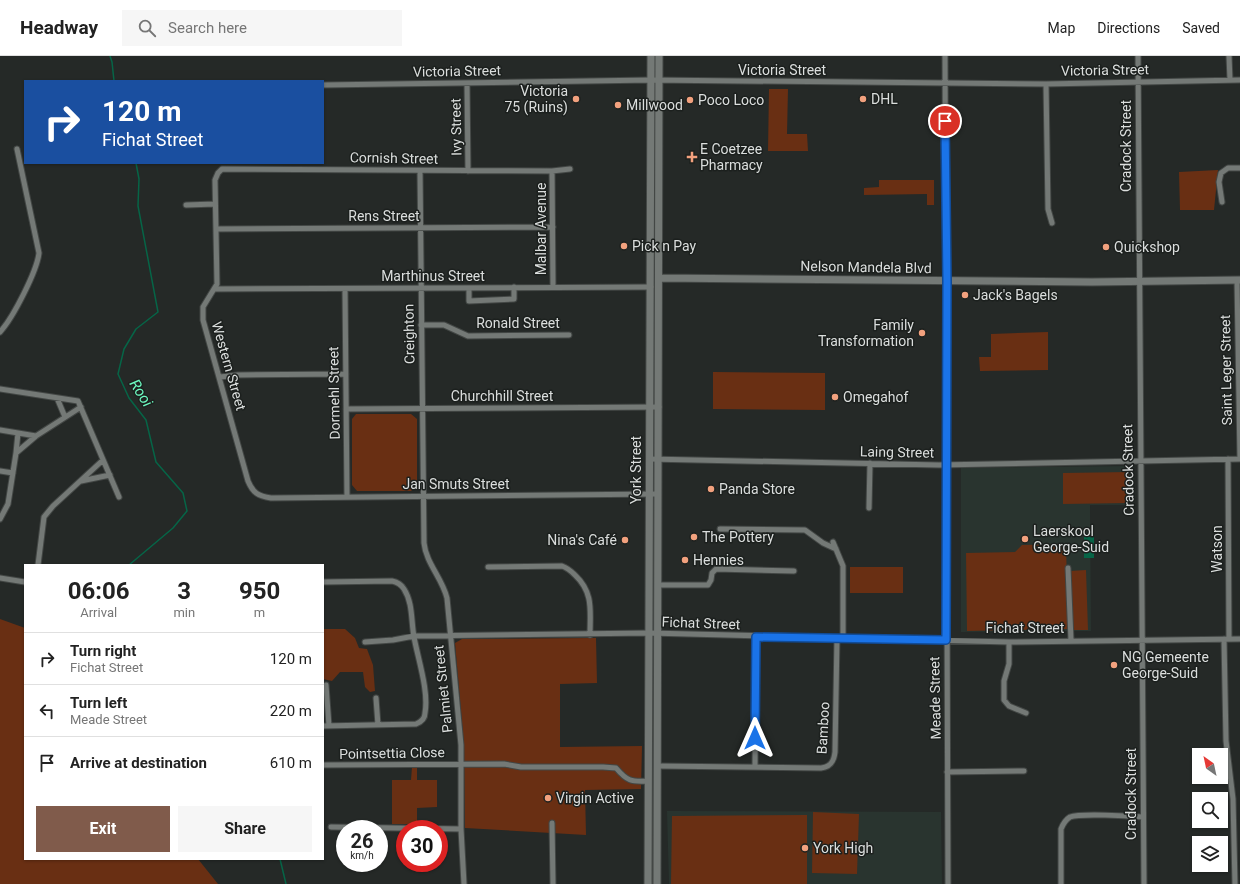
<!DOCTYPE html>
<meta charset="utf-8">
<style>
:root{--surface:#fff;--page:#f6f6f6;--text:#222;--muted:#767676;--line:#e0e0e0;--accent:#805b4b}
body{margin:0;font-family:Roboto,sans-serif;background:var(--page);color:var(--text);height:100vh;display:flex;flex-direction:column;font-size:15px;white-space:nowrap}
*{box-sizing:border-box;margin:0}
p{font-size:13px;color:var(--muted)}
.icon{flex:none;width:22px;height:22px;fill:none;stroke:currentColor;stroke-width:2;stroke-linecap:round;stroke-linejoin:round}
.map{position:relative;flex:1;overflow:hidden}
.drawer{position:absolute;left:24px;top:508px;width:300px;height:296px;display:flex;flex-direction:column;background:var(--surface);border-radius:0px;box-shadow:0 1px 3px #0004}
.drawer>*{flex:none}
.banner{position:absolute;left:24px;top:24px;width:300px;height:84px;border-radius:0px;box-shadow:0 1px 3px #0004;background:#1a4fa0;color:#fff;overflow:hidden}
.needle{width:26px;rotate:327deg}
.buttons{position:absolute;left:1192px;top:692px;display:grid;gap:8px}
.buttons a{display:grid;place-items:center;width:36px;height:36px;border-radius:0px;background:var(--surface);box-shadow:0 1px 3px #0004;font-size:20px}
.speed{position:absolute;left:336px;top:764px;display:flex;gap:8px;font-size:20px;font-weight:700;text-align:center}
.speed>*{display:grid;place-content:center;width:52px;height:52px;border-radius:50%;background:var(--surface);box-shadow:0 1px 3px #0004;line-height:1}
.speed small{font-size:10px;font-weight:400}
.speed .limit{border:6px solid #d22;background:#fff;color:#111}
.pin{position:absolute;display:grid;place-items:center;width:34px;height:34px;color:#fff;margin:-17px;border:2px solid #fff;border-radius:50%;box-shadow:0 1px 4px #0007}
.me{position:absolute;width:44px;margin:-22px;rotate:0deg;stroke-linejoin:round;filter:drop-shadow(0 0 3px #0008)}
.turn{display:flex;align-items:center;gap:14px;height:84px;padding:0 12px;font-size:18px}
.turn .icon{width:52px;height:52px;stroke-width:2.5}
.turn b{display:block;font-size:28px;line-height:34px}
.eta{display:flex;justify-content:space-evenly;align-items:center;height:68px;text-align:center}
.eta b{font-size:24px;font-weight:700;line-height:28px}
.action{display:flex;gap:8px;margin-top:auto;padding:8px 12px}
.action a{flex:1;height:46px;border-radius:0px;background:var(--accent);color:#fff;font-size:16px;font-weight:700;line-height:46px;text-align:center}
.action a+a{background:var(--page);color:var(--text)}
ul{padding:0;list-style:none}
li{display:flex;align-items:center;gap:12px;height:52px;padding:0 12px;border-top:1px solid var(--line)}
li div{flex:1}
li b{display:block;font-size:15px}
li em{font-style:normal}
header{display:flex;align-items:center;gap:24px;box-sizing:border-box;height:56px;padding:0 20px;background:var(--surface);border-bottom:1px solid var(--line)}
header strong{font-size:19px}
nav{display:flex;gap:22px;margin-inline-start:auto;font-size:14px}
.search{width:280px;height:36px;background:var(--page);display:flex;align-items:center;gap:10px;box-sizing:border-box;padding:0 14px;border-radius:0px;color:var(--muted);font-size:15px}
.map>svg:first-child{display:block}
</style>
<header>
<strong>Headway</strong>
<div class="search"><svg class="icon" aria-label="search" viewBox="0 0 24 24"><circle cx="10" cy="10" r="6"/><path d="M15 15l6 6"/></svg>Search here</div>
<nav><a>Map</a><a>Directions</a><a>Saved</a></nav>
</header>
<div class="map">
<svg width="1240" height="828" viewBox="0 0 1240 828">
<rect width="100%" height="100%" fill="#252927"/>
<path fill="#29342f" d="M1134,410V449H1090L1091,575L961,576V412Z
M667,755L941,756L942,828H669Z"/>
<path fill="#692f13" d="M769,33H788L787,78H807L808,95H768Z
M1218,114L1214,154H1180L1179,116Z
M879,124H934V149H927V138L864,139V132L879,131Z
M1048,276V314L980,315L979,301H991V278Z
M713,316L825,317V354L713,353Z
M356,358H411L417,363V429L411,435H357L352,429V363Z
M1129,416V447L1063,448V417Z
M1066,488L1068,573L967,575L966,497L1015,496L1022,489Z
M850,511H903V537H850Z
M1086,514L1088,574H1072L1070,515Z
M0,563L25,572V803H198L218,828H0Z
M323,573H345L355,582L359,592L367,593L373,609L375,635L370,636L365,631L363,616H340L332,625L323,623Z
M596,582L597,627L560,628V691L642,690L641,733L585,734L586,779L465,772L464,689L455,587L462,583Z
M412,711H417V724H437V751L417,752V768H392V724H411Z
M813,756L859,758L857,818L812,817Z
M807,759V828H671L672,760Z"/>
<path fill="#066547" d="M1084,481H1094V502H1084Z"/>
<g fill="none" stroke-linecap="round" stroke-linejoin="round">
<path stroke="#066547" stroke-width="1.5" d="M110,0L112,6L114,25
M129,509L173,472L187,455L183,437L156,406L146,364L129,342L118,318L124,293L136,273L158,256L138,150L139,123L136,107
M280,803L286,828"/>
<g stroke="#434745" stroke-width="7">
<path id="street" d="M945,0L948,828
M1138,0L1144,828
M1229,0L1230,24
M467,27L468,115
M1046,28L1048,153L1052,167
M323,29L651,24L1046,28L1240,24
M570,113L552,115L222,113L218,117L215,124L217,228L203,251V264L248,425C253,437 258,440 271,442L658,438
M420,115L424,487C426,507 442,522 447,542L461,689V773L464,828
M552,115L553,231
M1222,146L1219,126L1221,117L1228,112H1240
M186,149L215,148
M216,173L553,171
M1237,224L1240,403
M469,232V245L514,243V231
M215,233L651,231
M345,233L347,441
M421,269H444L468,280L569,279
M0,276C13,262 37,215 39,197L17,93
M220,321L238,319L346,318
M0,333L78,345L119,441
M57,342L65,361
M346,353L659,351
M0,374L36,380
M16,397L18,377
M649,403L939,409L1240,403
M1228,403L1229,583
M0,415L13,417
M81,425L110,419
M869,452L870,407
M0,463L8,448L16,397L36,380L81,351
M720,473L805,474L823,487L836,493
M833,486L843,510V582
M38,509L44,461L53,450L103,404
M488,511L562,510C568,512 571,515 575,519C594,537 590,555 590,579
M1068,512L1071,584
M0,522L25,526
M323,526L392,525C397,526 401,528 404,533C413,547 411,565 414,581C418,603 429,635 425,657C425,663 421,666 416,668L323,670
M658,529H708L711,524L712,517L716,513L794,515
M1224,583L1226,685L1233,743L1235,828
M365,586L393,584L414,580L649,577L1009,586L1240,583
M1009,586V608L1004,625V644L1009,650L1026,657
M326,629L329,670
M376,642L378,669
M323,709L504,708L521,711H603L616,712C627,725 631,726 648,725
M658,710L821,712C831,711 834,705 835,696L837,582
M755,710L756,581
M947,716L1024,715
M552,767L553,828
M331,771L461,773
M1061,828V773C1063,768 1065,764 1070,761C1080,757 1130,760 1143,761"/>
</g>
<g stroke="#434745" stroke-width="9">
<path id="secondary" d="M659,222L1092,226L1240,224
M648,828L651,0
M657,828L659,0"/>
</g>
<use href="#street" stroke="#747976" stroke-width="5"/>
<use href="#secondary" stroke="#747976" stroke-width="7"/>
</g>
<g fill="none" stroke-linecap="round" stroke-linejoin="round">
<g stroke="#114b97" stroke-width="10">
<path id="route" d="M755,682L756,581L946,584L947,225L945,65"/>
</g>
<use href="#route" stroke="#1a73e8" stroke-width="7"/>
</g>
<g fill="#f2a17e" stroke="#1c201e" stroke-width="1.5">
<circle cx="576" cy="43" r="4"/>
<circle cx="863" cy="43" r="4"/>
<circle cx="690" cy="44" r="4"/>
<circle cx="618" cy="49" r="4"/>
<path d="M690 95h4v4h4v4h-4v4h-4v-4h-4v-4h4z"/>
<circle cx="624" cy="190" r="4"/>
<circle cx="1106" cy="191" r="4"/>
<circle cx="965" cy="239" r="4"/>
<circle cx="922" cy="277" r="4"/>
<circle cx="835" cy="341" r="4"/>
<circle cx="711" cy="433" r="4"/>
<circle cx="694" cy="481" r="4"/>
<circle cx="1025" cy="483" r="4"/>
<circle cx="625" cy="484" r="4"/>
<circle cx="685" cy="504" r="4"/>
<circle cx="1114" cy="609" r="4"/>
<circle cx="548" cy="742" r="4"/>
<circle cx="805" cy="792" r="4"/>
</g>
<g text-anchor="middle" dominant-baseline="central" stroke-width="3" stroke-linejoin="round" paint-order="stroke">
<g font-size="14" fill="#dbdedd" stroke="#1c201e">
<text x="782" y="14">Victoria Street</text>
<text transform="translate(1105 14) rotate(-1)">Victoria Street</text>
<text transform="translate(457 15) rotate(-1)">Victoria Street</text>
<text transform="translate(456 71) rotate(-91)">Ivy Street</text>
<text transform="translate(1126 90) rotate(-90)">Cradock Street</text>
<text transform="translate(394 102) rotate(1)">Cornish Street</text>
<text x="384" y="160">Rens Street</text>
<text transform="translate(541 173) rotate(-90)">Malbar Avenue</text>
<text transform="translate(866 211) rotate(1)">Nelson Mandela Blvd</text>
<text x="433" y="220">Marthinus Street</text>
<text x="518" y="267">Ronald Street</text>
<text transform="translate(409 278) rotate(-91)">Creighton</text>
<text transform="translate(229 310) rotate(74)">Western Street</text>
<text transform="translate(1226 314) rotate(-91)">Saint Leger Street</text>
<text transform="translate(334 337) rotate(-91)">Dormehl Street</text>
<text x="502" y="340">Churchhill Street</text>
<text transform="translate(897 396) rotate(1)">Laing Street</text>
<text transform="translate(636 414) rotate(-90)">York Street</text>
<text transform="translate(1128 414) rotate(-91)">Cradock Street</text>
<text x="456" y="428">Jan Smuts Street</text>
<text transform="translate(1217 493) rotate(-90)">Watson</text>
<text transform="translate(701 567) rotate(2)">Fichat Street</text>
<text x="1025" y="572">Fichat Street</text>
<text transform="translate(443 633) rotate(-96)">Palmiet Street</text>
<text transform="translate(935 642) rotate(-91)">Meade Street</text>
<text transform="translate(823 672) rotate(-87)">Bamboo</text>
<text transform="translate(392 697) rotate(-1)">Pointsettia Close</text>
<text transform="translate(1131 738) rotate(-90)">Cradock Street</text>
</g>
<g font-size="14" fill="#dbdedd" stroke="#1c201e" text-anchor="start">
<text x="568" y="35" text-anchor="end">Victoria<tspan x="568" dy="16">75 (Ruins)</tspan></text>
<text x="871" y="43">DHL</text>
<text x="698" y="44">Poco Loco</text>
<text x="626" y="49">Millwood</text>
<text x="700" y="93">E Coetzee<tspan x="700" dy="16">Pharmacy</tspan></text>
<text x="632" y="190">Pick n Pay</text>
<text x="1114" y="191">Quickshop</text>
<text x="973" y="239">Jack's Bagels</text>
<text x="914" y="269" text-anchor="end">Family<tspan x="914" dy="16">Transformation</tspan></text>
<text x="843" y="341">Omegahof</text>
<text x="719" y="433">Panda Store</text>
<text x="1033" y="475">Laerskool<tspan x="1033" dy="16">George-Suid</tspan></text>
<text x="702" y="481">The Pottery</text>
<text x="617" y="484" text-anchor="end">Nina's Café</text>
<text x="693" y="504">Hennies</text>
<text x="1122" y="601">NG Gemeente<tspan x="1122" dy="16">George-Suid</tspan></text>
<text x="556" y="742">Virgin Active</text>
<text x="813" y="792">York High</text>
</g>
<g font-size="15" font-style="italic" fill="#6dfac1" stroke="#1c201e">
<text transform="translate(141 337) rotate(57)">Rooi</text>
</g>
</g>
</svg>
<div class="buttons">
<a><svg class="needle" viewBox="-14 -14 28 28"><path d="M0-13l5 13h-10z" fill="#e53935"/><path d="M0 13l5-13h-10z" fill="#767676"/></svg></a>
<a><svg class="icon" aria-label="search" viewBox="0 0 24 24"><circle cx="10" cy="10" r="6"/><path d="M15 15l6 6"/></svg></a>
<a><svg class="icon" aria-label="layers" viewBox="0 0 24 24"><path d="M12 4l9 5-9 5-9-5zM3 14l9 5 9-5"/></svg></a>
</div>
<div class="speed"><div>26<small>km/h</small></div><div class="limit">30</div></div>
<div class="pin" style="left:945px;top:65px;background:#d93025"><svg class="icon" aria-label="arrive" viewBox="0 0 24 24"><path d="M6 21V4h12l-3 4 3 4H6"/></svg></div>
<svg class="me" style="left:755px;top:682px" viewBox="-20 -20 40 40"><path d="M0-17L14 15 0 8-14 15z" fill="#1a73e8" stroke="#fff" stroke-width="4"/></svg>
<div class="banner">
<div class="turn"><svg class="icon" aria-label="right" viewBox="0 0 24 24"><path d="M7 20v-9h11M14 6l5 5-5 5"/></svg><div><b>120 m</b>Fichat Street</div></div>
</div>
<section class="drawer">
<div class="eta">
<div><b>06:06</b><p>Arrival</p></div>
<div><b>3</b><p>min</p></div>
<div><b>950</b><p>m</p></div>
</div>
<ul>
<li><svg class="icon" aria-label="right" viewBox="0 0 24 24"><path d="M7 20v-9h11M14 6l5 5-5 5"/></svg><div><b>Turn right</b><p>Fichat Street</p></div><em>120 m</em></li>
<li><svg class="icon" aria-label="left" viewBox="0 0 24 24"><path d="M17 20v-9H6M10 6l-5 5 5 5"/></svg><div><b>Turn left</b><p>Meade Street</p></div><em>220 m</em></li>
<li><svg class="icon" aria-label="arrive" viewBox="0 0 24 24"><path d="M6 21V4h12l-3 4 3 4H6"/></svg><div><b>Arrive at destination</b></div><em>610 m</em></li>
</ul>
<div class="action"><a>Exit</a><a>Share</a></div>
</section>
</div>
